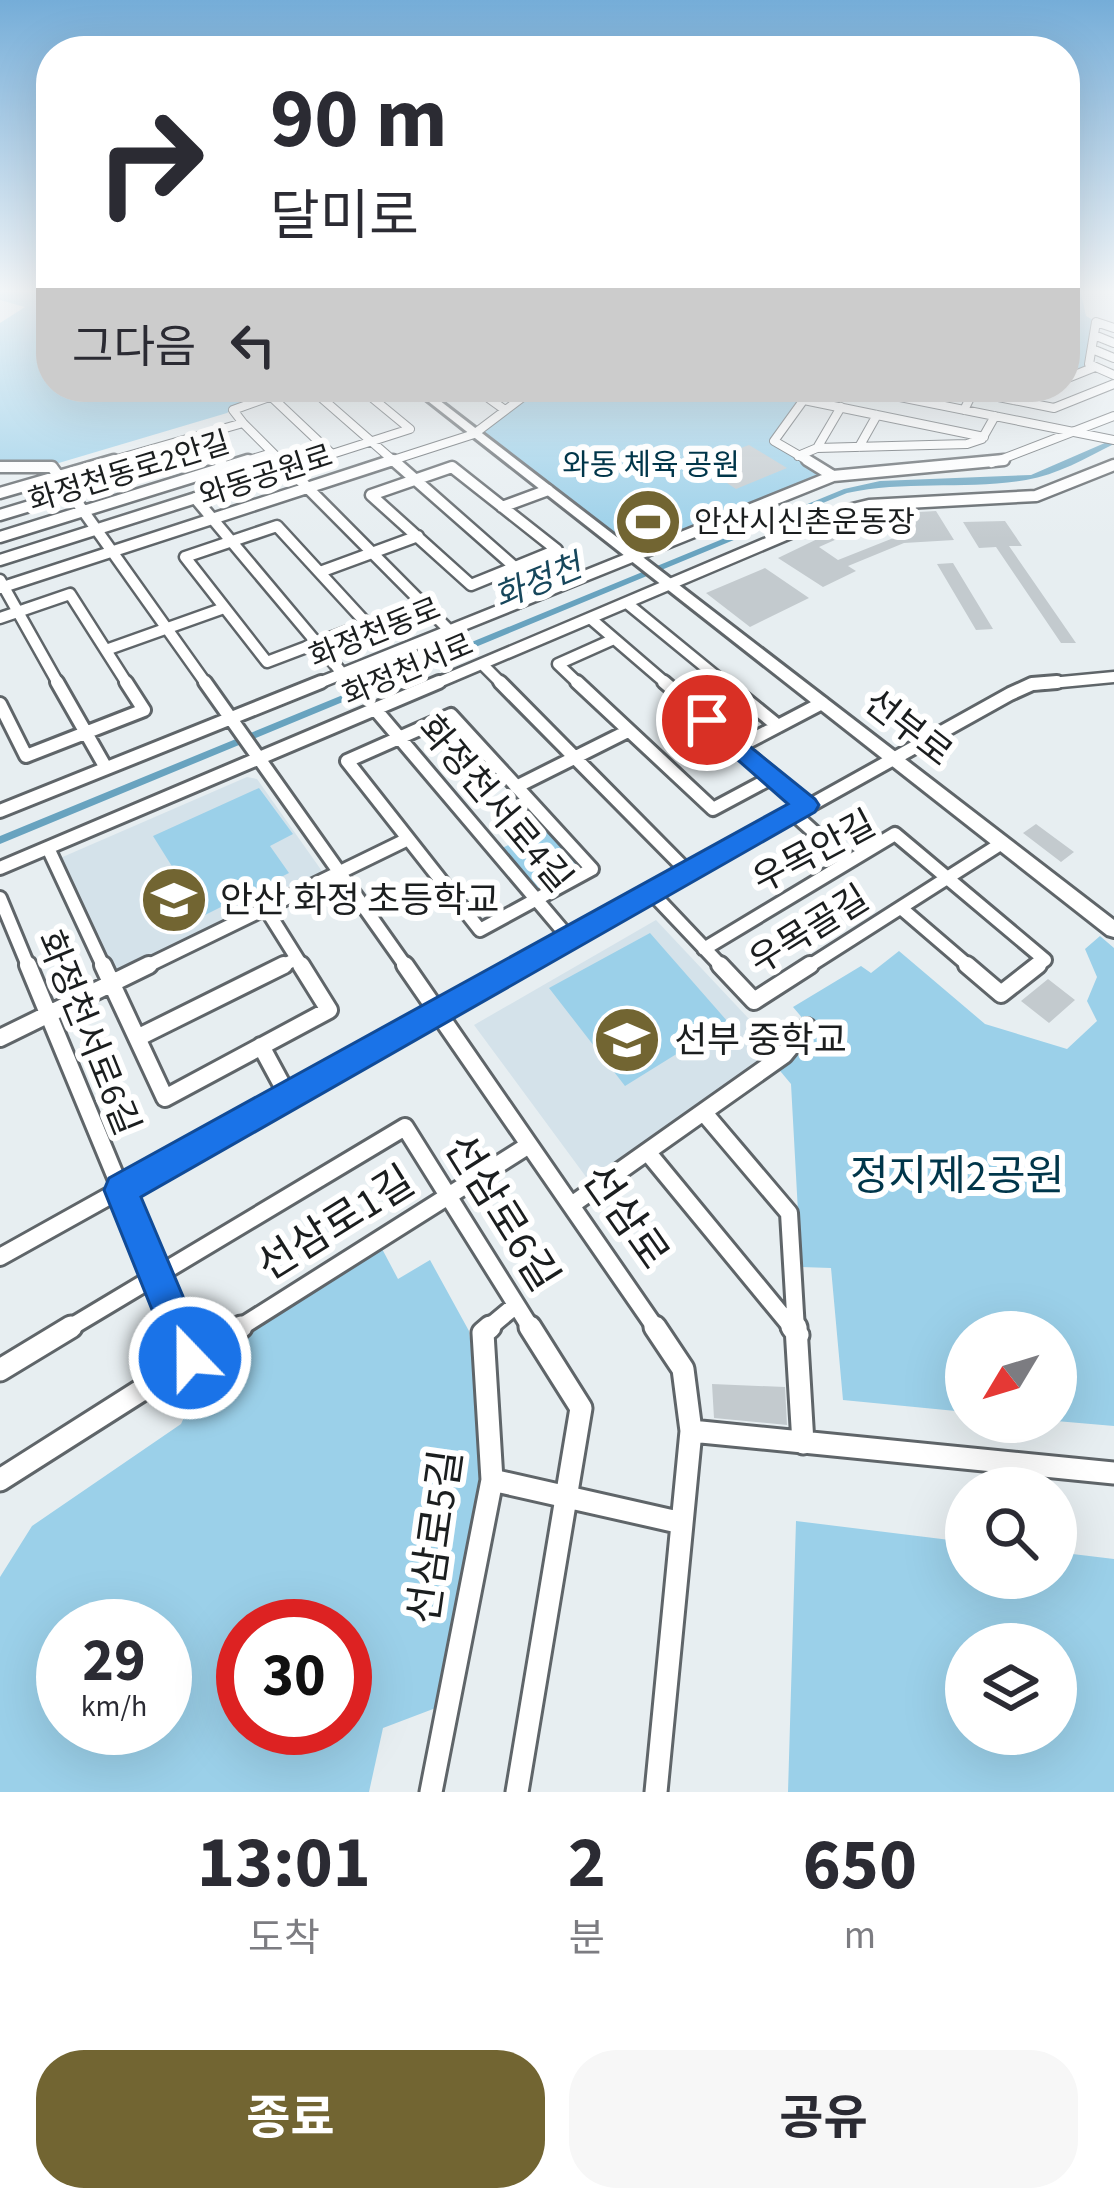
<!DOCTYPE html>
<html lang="ko">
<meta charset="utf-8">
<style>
:root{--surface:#fff;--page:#f7f7f7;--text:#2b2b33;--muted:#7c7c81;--accent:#726532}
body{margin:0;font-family:"Source Sans 3","Noto Sans KR",sans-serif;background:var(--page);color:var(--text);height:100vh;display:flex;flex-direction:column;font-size:45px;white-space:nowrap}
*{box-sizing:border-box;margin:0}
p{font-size:39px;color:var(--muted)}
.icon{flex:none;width:66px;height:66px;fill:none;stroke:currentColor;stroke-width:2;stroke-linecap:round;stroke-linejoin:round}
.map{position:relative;height:1792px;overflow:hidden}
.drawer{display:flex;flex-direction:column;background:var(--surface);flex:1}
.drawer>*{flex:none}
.banner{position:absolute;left:36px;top:36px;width:1044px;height:366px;border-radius:48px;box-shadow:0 12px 48px #0002;background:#fff;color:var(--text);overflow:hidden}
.needle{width:78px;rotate:232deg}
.buttons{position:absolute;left:945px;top:1311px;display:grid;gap:24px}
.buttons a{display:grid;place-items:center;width:132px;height:132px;border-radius:50%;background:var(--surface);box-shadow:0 12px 48px #0002;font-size:60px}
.speed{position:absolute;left:36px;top:1599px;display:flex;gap:24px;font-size:60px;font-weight:700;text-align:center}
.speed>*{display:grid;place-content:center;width:156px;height:156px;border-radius:50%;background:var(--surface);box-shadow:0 12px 48px #0002;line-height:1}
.speed small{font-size:30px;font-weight:400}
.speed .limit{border:18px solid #d22;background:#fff;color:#111}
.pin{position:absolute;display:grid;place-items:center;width:102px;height:102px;color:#fff;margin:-51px;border:6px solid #fff;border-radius:50%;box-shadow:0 3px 12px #0007}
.me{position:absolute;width:132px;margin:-66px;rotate:338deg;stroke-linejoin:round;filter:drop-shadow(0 0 9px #0008)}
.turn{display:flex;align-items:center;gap:42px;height:252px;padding:0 36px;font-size:54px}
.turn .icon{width:156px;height:156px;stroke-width:2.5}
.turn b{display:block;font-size:84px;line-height:102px}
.then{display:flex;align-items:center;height:114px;padding:0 36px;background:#0003;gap:24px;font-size:45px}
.eta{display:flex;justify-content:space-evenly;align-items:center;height:204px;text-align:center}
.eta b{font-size:72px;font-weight:700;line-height:84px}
.button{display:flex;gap:24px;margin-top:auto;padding:24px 36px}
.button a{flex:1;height:138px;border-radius:48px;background:var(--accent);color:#fff;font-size:48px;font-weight:700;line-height:138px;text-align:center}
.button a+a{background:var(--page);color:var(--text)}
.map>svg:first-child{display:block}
</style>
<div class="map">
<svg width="1114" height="1792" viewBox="0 0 1114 1792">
<rect width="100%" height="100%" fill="#e7eef1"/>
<path fill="#d4e2ea" d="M247,777L257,779L324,874L115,976L58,859Z
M656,920L782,1054L592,1185L474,1025Z"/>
<path fill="#9bd0e9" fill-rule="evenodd" d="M7,289H51V387L259,388L227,413L52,465H0V323L25,307L0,300V292Z
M1065,289H1080L1086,316L1093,320L1085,368L1065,376Z
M541,387H808L772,441L828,477L639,552L478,427Z
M259,788L293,834L270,846L289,873L203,916L153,836Z
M547,826L583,866L532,893L496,851Z
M650,933L728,1022L625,1086L549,988Z
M1100,936L1114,948V1426L1056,1421V1332H966V1412L843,1400L831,1268L801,1267L791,1084L776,1066L810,1027L793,1007L861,966L871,973L899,951L985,1024L1067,1049L1097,1021L1087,1001L1097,977L1085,949Z
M380,1245L398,1279L430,1260L469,1331L487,1470L441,1706L383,1728L369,1792H0V1577L32,1526L181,1424L213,1354ZM63,1626H165V1728H63ZM243,1626H345V1728H243Z
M796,1521L966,1542V1578H1056V1552L1114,1559V1792H788ZM966,1644H1056V1734H966Z"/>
<path fill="#68a3bf" d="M1114,439V444C1086,458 1057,475 1026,480C967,490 906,480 847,493L0,844V836L844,489L880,481L1031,475Z"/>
<path fill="#c3cace" d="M749,445L787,468L736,489L698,464Z
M936,511L954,540L904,543L848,566L856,571L823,587L778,558L863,517L873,523L819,547L838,560L896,537L884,514Z
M1005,521L1022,546H1009L1076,643H1061L996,547L979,548L963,522Z
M953,563L993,629L976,630L937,564Z
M765,568L809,598L750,627L706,593Z
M1036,824L1074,852L1061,862L1023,833Z
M1048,979L1075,1000L1049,1023L1021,1001Z
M712,1384L785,1387L787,1425L714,1418Z"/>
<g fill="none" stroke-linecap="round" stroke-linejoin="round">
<g stroke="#5f6569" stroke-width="10">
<path id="minor-far4" d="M1114,328L1096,322L1089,364L1114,375
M1094,335L1114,343
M1092,349L1114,358
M1065,379L1095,367
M261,387L332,454L410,429L359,387
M309,387L396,463
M473,387L505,410
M850,387L1114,440
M804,400L984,437
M1014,400L1047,387
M964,410L973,392L1054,408L1114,384
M243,423L233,410L297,387
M859,447L877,415
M817,448L841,407
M798,456L817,448L967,444L982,439L995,416
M103,463L243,423L283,463
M172,463L210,452L221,463
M239,463L272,453
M384,463L474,434L536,387
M812,463L774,441L813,387
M992,463L1114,416"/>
</g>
<g stroke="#5f6569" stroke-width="15">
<path id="minor-far3" d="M280,460L449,630
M393,460L543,592
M807,460L833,476
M0,467H52L207,685
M452,467L557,550L471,585L371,495Z
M0,493L114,460
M195,498L342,673
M502,507L548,490
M0,515L182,460
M277,526L367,624L267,662L185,557Z
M0,537L248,460
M0,560L240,484L218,460
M320,572L418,536
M0,580L59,685
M0,588L393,460
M628,604L727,685
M0,618L70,594L128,685
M590,618L668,685
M106,650L224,608
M482,664L503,685
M314,685L833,476L1004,460
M432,685L840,512L869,505L1036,496L1114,465
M580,685L558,664L614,639
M1030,685L1114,677"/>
</g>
<g stroke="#5f6569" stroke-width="18">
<path id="minor-far2" d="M57,682L106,768
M205,682L407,968
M500,682L688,872
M577,682L713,809L773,777
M664,682L807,805
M724,682L778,726
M0,704L26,756L144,710L126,682
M375,709L569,938
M451,715L592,869L480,930L347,761Z
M738,747L822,703
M516,787L628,731
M0,811L321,682
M793,813L847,862
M48,848L104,968
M0,868L439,682
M651,892L723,968
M0,898L29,968
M901,908L971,968
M266,909L303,968
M704,949L895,834L1045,960L1034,968
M143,968L408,839
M278,968L296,959
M518,968L1010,694L1032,684L1057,682
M806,968L1002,843"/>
</g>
<g stroke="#5f6569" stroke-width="22">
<path id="minor-far1" d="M28,965L179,1330
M103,965L165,1098L329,1010L301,965
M405,965L657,1330
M720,965L754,1001L810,965
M967,965L1001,994L1038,965
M0,1038L149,965
M137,1038L284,965
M261,1046L288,1096
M705,1114L789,1213L796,1330
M649,1154L794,1330
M573,1204L784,1055L807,1027
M0,1257L524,965
M66,1330L405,1127L532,1330
M236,1330L529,1145
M486,1330L516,1305"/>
</g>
<g stroke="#5f6569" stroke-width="27">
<path id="minor" d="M177,1327L190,1358
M655,1327L683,1369L691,1431L656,1792
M792,1327L798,1335
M796,1327L803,1443
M0,1370L71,1327
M691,1431L1114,1473
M0,1480L241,1327
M492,1480L682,1523
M431,1792L492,1480L483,1333L490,1327
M517,1792L581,1408L530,1327"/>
</g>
<g stroke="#5f6569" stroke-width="6">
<path id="major" d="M410,387H422L1114,920V937L1107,935Z"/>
</g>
<use href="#minor-far4" stroke="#fff" stroke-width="8"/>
<use href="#minor-far3" stroke="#fff" stroke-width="10"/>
<use href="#minor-far2" stroke="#fff" stroke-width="12"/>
<use href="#minor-far1" stroke="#fff" stroke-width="16"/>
<use href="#minor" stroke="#fff" stroke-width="21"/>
<use href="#major" fill="#fff" fill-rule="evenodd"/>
</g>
<linearGradient id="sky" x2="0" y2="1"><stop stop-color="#75add8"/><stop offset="0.54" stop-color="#f4f7f9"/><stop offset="1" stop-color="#f4f7f9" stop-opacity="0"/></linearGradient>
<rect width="1114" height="539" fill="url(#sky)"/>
<path fill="#1a73e8" stroke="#114b97" stroke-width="3" d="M707,712L815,799L819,805L815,812L141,1197L209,1358L203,1372L190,1377L177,1372L104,1190L109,1178L788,804L699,726V714Z"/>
<defs>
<g id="stadium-disc" transform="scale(3.45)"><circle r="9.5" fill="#726532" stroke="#fff"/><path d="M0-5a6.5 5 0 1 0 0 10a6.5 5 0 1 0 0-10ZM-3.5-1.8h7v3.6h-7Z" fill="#fff"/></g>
<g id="school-disc" transform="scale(3.45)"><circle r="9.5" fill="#726532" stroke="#fff"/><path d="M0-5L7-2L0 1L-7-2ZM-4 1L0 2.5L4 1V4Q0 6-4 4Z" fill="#fff"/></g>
</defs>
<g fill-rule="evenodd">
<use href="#stadium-disc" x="648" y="522"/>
<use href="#school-disc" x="174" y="900"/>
<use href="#school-disc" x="627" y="1040"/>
</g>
<g text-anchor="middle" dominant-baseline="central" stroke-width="12" stroke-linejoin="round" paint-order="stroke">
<g font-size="30" fill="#00364a" stroke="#fff">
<text x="651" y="465">와동 체육 공원</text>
</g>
<g font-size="30" fill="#1b1e1f" stroke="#fff">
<text transform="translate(129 472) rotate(-17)">화정천동로2안길</text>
<text transform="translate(266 476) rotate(-18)">와동공원로</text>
<text transform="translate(375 633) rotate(-22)">화정천동로</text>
<text transform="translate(408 670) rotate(-23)">화정천서로</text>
</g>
<g font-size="30" fill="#1b1e1f" stroke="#fff" text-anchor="start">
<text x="694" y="522">안산시신촌운동장</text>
</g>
<g font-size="33" font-style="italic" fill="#17475c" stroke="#fff">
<text transform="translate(538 582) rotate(-22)">화정천</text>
</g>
<g font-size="36" fill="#1b1e1f" stroke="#fff">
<text transform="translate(908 728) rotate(38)">선부로</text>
<text transform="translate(495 804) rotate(50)">화정천서로4길</text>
<text transform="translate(814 852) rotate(-28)">우목안길</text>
<text transform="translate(809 930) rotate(-32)">우목골길</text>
<text transform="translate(88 1033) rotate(68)">화정천서로6길</text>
</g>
<g font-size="36" fill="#1b1e1f" stroke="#fff" text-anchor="start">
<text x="220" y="900">안산 화정 초등학교</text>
<text x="674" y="1040">선부 중학교</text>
</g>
<g font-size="42" fill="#00364a" stroke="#fff">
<text x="957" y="1177">정지제2공원</text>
</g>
<g font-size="42" fill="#1b1e1f" stroke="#fff">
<text transform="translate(501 1213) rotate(58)">선삼로6길</text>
<text transform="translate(625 1217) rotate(55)">선삼로</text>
<text transform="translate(336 1224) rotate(-32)">선삼로1길</text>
<text transform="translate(436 1537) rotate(-82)">선삼로5길</text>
</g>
</g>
</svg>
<div class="buttons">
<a><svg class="needle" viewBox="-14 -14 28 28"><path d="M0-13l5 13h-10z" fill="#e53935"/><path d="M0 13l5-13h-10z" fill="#7c7c81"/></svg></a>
<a><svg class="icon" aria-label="search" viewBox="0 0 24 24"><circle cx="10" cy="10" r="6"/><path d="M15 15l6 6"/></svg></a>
<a><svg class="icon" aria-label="layers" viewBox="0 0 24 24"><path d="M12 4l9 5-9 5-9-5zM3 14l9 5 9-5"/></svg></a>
</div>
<div class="speed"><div>29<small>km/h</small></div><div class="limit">30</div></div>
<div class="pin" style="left:707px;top:720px;background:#d93025"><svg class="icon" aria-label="arrive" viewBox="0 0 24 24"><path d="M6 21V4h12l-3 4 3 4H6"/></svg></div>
<svg class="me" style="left:190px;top:1358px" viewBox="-20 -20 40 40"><circle r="17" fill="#1a73e8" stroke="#fff" stroke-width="3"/><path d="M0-11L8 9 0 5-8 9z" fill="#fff"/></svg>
<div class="banner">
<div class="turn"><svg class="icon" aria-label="right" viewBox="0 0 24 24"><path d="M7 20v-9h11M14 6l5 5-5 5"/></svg><div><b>90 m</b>달미로</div></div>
<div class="then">그다음<svg class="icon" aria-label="left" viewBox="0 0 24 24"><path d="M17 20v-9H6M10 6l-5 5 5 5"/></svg></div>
</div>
</div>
<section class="drawer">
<div class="eta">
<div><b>13:01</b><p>도착</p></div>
<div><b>2</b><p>분</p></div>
<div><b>650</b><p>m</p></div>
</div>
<div class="button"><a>종료</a><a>공유</a></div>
</section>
